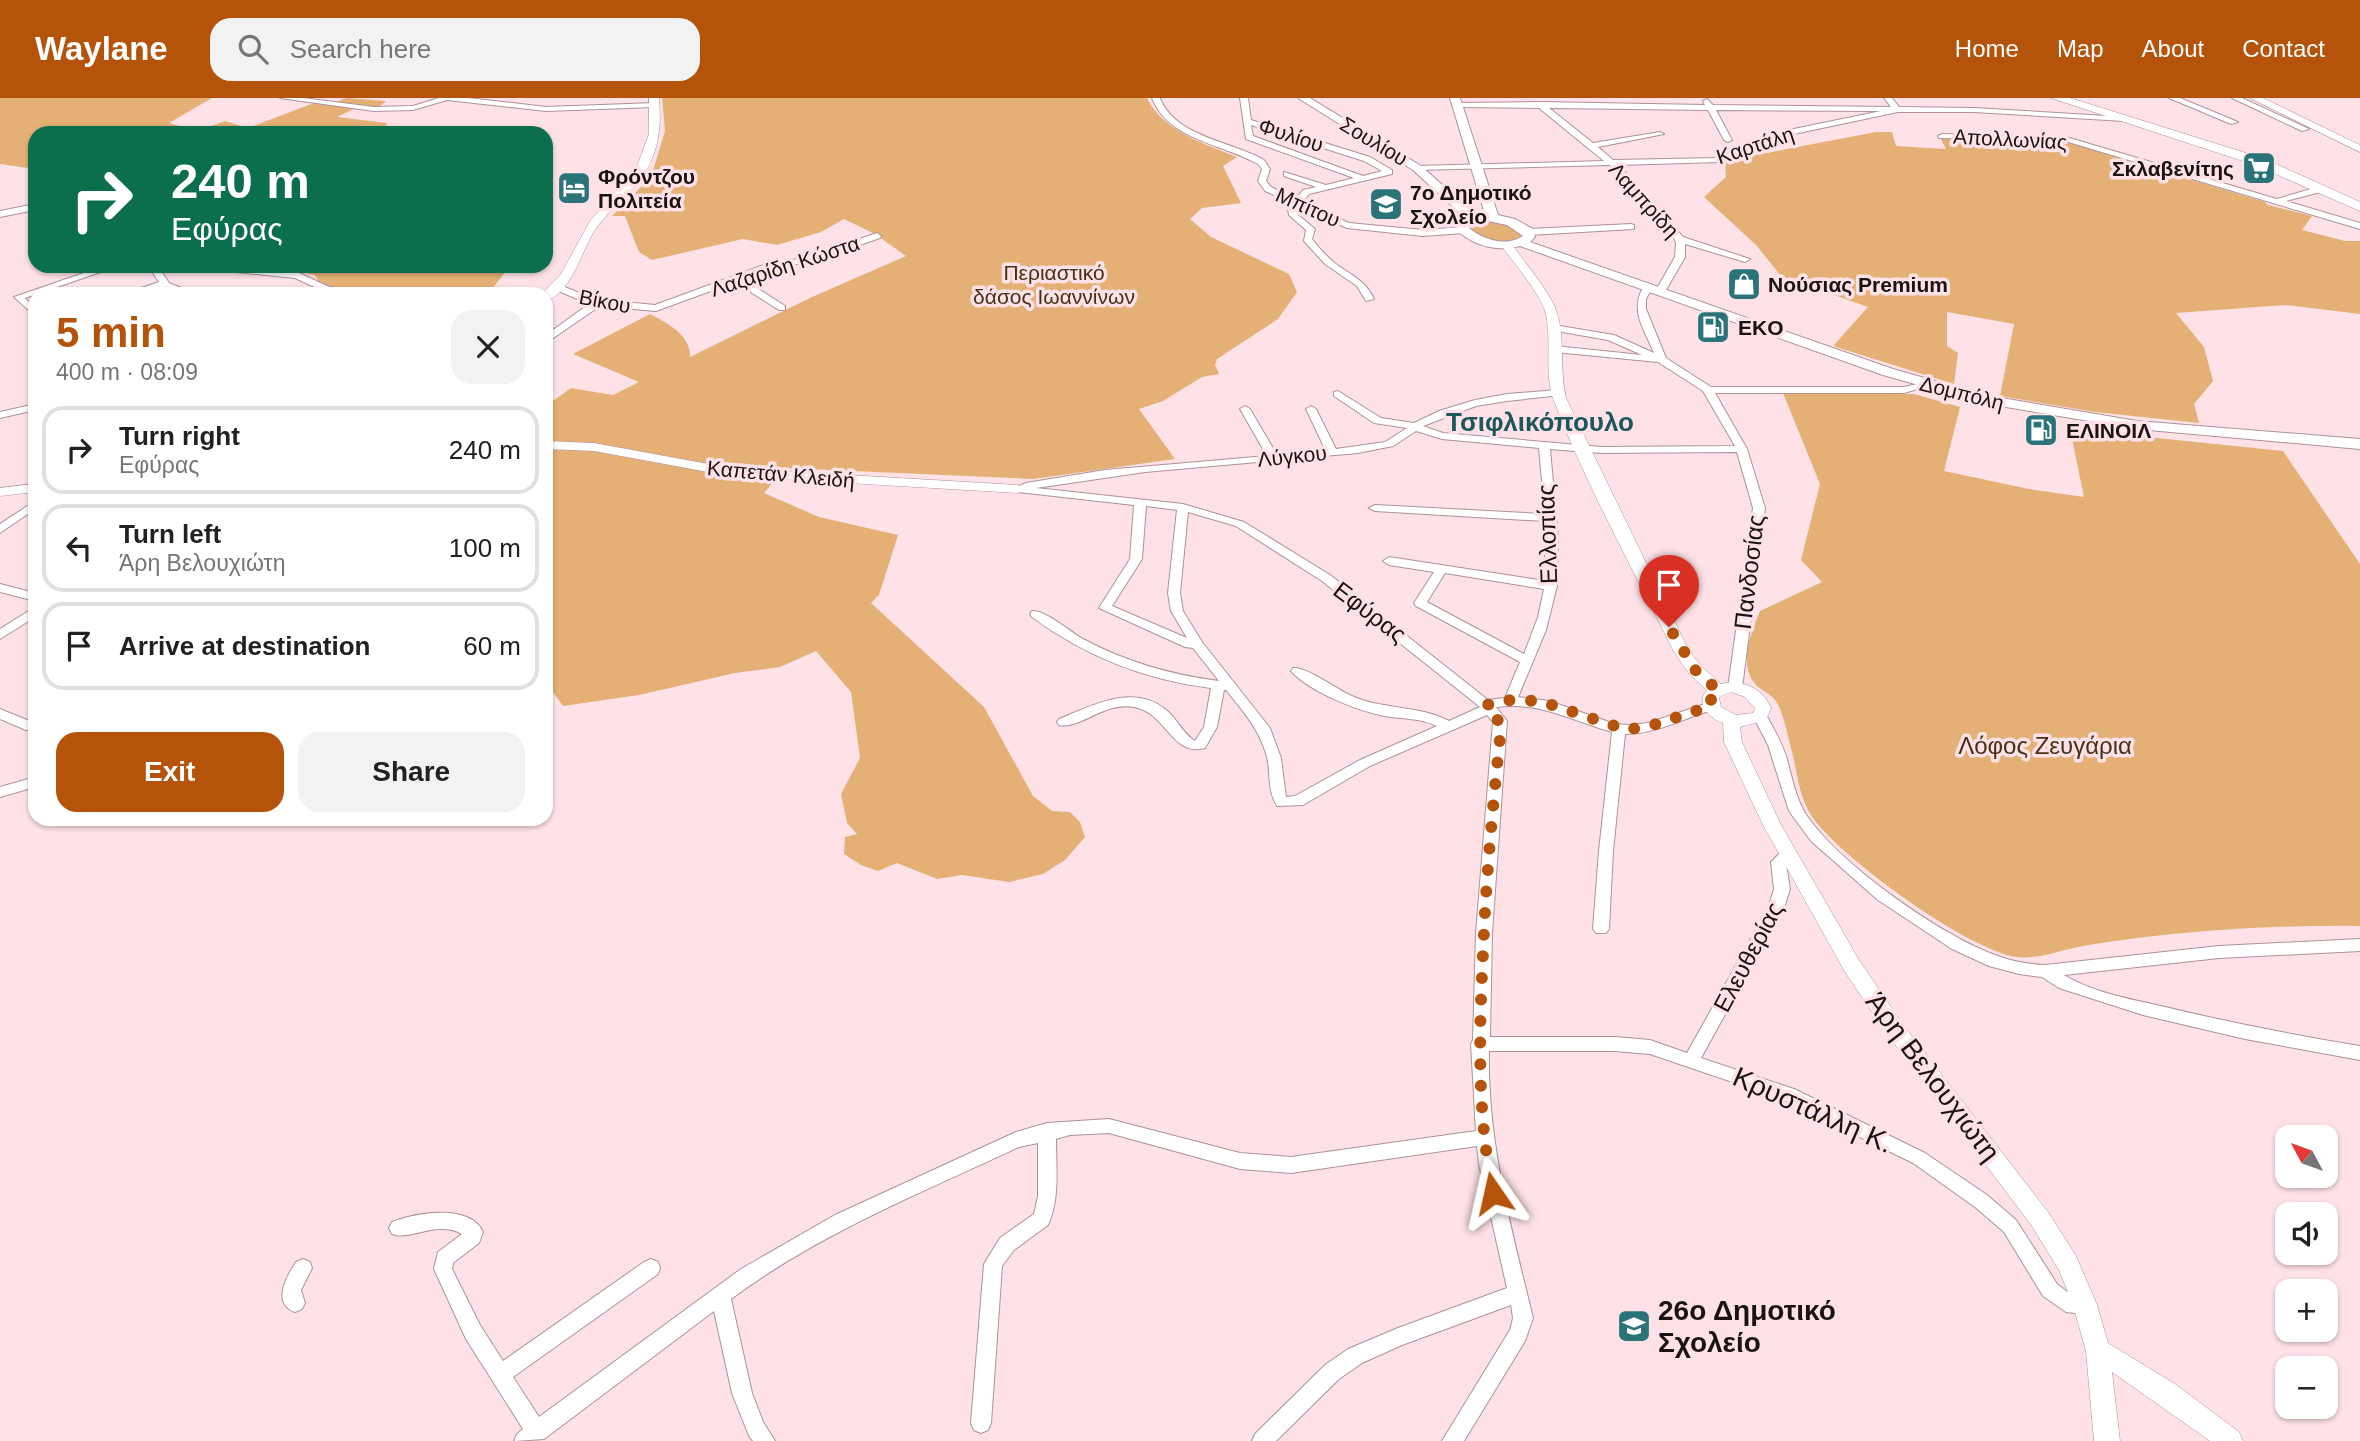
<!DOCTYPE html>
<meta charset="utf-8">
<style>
:root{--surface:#fff;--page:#f2f2f2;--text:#202124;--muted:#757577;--line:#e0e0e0;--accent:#b45309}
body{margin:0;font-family:Helvetica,sans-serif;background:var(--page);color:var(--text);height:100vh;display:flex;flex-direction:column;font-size:26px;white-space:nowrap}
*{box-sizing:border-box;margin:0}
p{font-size:23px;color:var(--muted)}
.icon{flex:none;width:38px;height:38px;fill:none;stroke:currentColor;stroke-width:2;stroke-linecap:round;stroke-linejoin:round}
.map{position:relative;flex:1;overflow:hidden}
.panel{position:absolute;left:28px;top:189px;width:525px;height:539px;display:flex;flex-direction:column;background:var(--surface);border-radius:21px;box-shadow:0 2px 5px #0004}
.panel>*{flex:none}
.top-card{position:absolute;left:28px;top:28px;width:525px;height:147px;border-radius:21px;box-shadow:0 2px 5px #0004;background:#0b6e4f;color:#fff;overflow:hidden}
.needle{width:46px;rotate:311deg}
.tools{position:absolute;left:2275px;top:1027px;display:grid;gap:14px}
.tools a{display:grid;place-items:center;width:63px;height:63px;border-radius:14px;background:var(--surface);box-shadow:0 2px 5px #0004;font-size:35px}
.pin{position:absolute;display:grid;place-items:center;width:60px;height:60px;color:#fff;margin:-72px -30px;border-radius:50% 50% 50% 0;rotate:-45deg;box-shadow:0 0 7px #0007}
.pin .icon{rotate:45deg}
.me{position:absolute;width:77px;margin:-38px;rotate:349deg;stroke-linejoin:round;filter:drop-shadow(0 0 5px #0008)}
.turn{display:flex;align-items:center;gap:24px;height:147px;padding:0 28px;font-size:32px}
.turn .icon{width:91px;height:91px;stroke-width:2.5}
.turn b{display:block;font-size:49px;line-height:60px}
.round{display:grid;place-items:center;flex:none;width:74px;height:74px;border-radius:21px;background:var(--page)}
.headline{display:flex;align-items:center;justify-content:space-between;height:119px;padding:0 28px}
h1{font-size:42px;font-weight:600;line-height:52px;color:var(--accent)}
.button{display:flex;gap:14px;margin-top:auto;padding:14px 28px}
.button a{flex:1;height:80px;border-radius:21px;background:var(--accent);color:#fff;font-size:28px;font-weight:600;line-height:80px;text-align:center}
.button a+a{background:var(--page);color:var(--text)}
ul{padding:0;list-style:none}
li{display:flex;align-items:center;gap:21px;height:88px;margin:0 14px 10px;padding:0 14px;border:4px solid var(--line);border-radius:21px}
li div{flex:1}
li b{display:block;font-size:26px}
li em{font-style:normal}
header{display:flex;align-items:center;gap:42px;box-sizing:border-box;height:98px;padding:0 35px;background:var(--accent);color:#fff}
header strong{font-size:33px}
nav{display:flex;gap:38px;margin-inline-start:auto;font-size:24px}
.search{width:490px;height:63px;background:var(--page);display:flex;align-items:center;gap:18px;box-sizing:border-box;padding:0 24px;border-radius:21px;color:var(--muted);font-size:26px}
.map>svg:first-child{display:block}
</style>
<header>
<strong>Waylane</strong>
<div class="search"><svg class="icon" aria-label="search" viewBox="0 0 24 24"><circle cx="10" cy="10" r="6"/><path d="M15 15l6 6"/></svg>Search here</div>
<nav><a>Home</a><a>Map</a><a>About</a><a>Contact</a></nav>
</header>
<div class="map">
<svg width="2360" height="1343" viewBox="0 0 2360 1343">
<rect width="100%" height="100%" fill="#fee2e7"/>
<path fill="#e4b075" d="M0,0H212L169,25L198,33L225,23L248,30L314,5L329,7L346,0L386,3L379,9L360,8L337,19L387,25L384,35H35V71L0,66Z
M662,0H1147C1162,32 1204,46 1237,59L1223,68L1241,105L1202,110L1190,121L1211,139L1289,176L1297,194L1278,221L1217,261L1215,267L1219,276L1202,279L1163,303L1139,311L1175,361L1033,381L785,370L764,395L819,419L898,437L879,497L871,505L984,609L1033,698L1052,713L1070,714L1080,724L1085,739L1065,762L1043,776L1009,784L962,777L937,781L897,765L878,773L861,767L844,756L845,739L857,736L847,725L841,696L860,660L851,594L816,553L780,569L735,575L639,597L563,608L546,584V308L571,290L613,297L639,284L573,256L650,216C667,225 691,237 690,259L812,199L906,158L875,136L844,121L821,134L777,147L743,141L652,162L639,154L625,118H612L651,79L665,33Z
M1876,34H1892L1896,48L1946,51L1940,39L2066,44L2265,104L2268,107L2312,118L2302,132L2345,143H2360V216L2285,207L2176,215L2204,249L2213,283L2194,306L2199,325L2095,314L2000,298L2014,226L1947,214V248L1958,255L1954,286L1836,249L1834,247L1868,209L1781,178L1756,147L1704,99L1726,79L1725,63Z
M1486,122L1517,131L1522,138C1507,150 1487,141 1472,133L1473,126Z
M233,168H510L488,196H370L327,188L320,186L315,177L275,169L245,170Z
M1783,295L1914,296L1960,309L1944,373L2029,391L2084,399L2070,331L2283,353L2360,466V828C2286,827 2211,831 2137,840C2115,843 2091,846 2069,851C2052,855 2036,861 2017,859C1969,853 1841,760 1813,720C1798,699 1798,675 1791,650C1787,636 1784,617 1777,605C1773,597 1764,594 1757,588C1737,568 1751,535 1760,513L1822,484L1801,462L1820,386Z"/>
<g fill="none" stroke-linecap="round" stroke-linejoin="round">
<g stroke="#ad9298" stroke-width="2">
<path id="minor" d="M280,0H303L374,9L413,8L439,0H468L546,9L655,5L659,7L655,9L546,13L447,2L413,12L374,13Z
M1152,0H1160C1175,39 1231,43 1264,62L1270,71L1266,83L1271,89L1296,101L1303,92L1316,89L1284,78V74L1326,87L1354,80L1246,41L1240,0H1248L1251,22L1370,59L1392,72V76L1309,96L1303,104L1349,125L1423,132L1464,129L1468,132L1464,135L1423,138L1347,130L1299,108L1296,111L1297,116L1315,131L1312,141C1319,150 1327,159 1336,166C1351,177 1366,183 1374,201L1366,203L1357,188L1325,166L1304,143L1306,132L1289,117L1288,111L1292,105L1265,93L1258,83L1262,71L1258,66C1223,46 1168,42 1152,0ZM1251,27L1364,63L1382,73L1363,78L1253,38Z
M1884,0H1892L1899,9L1974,10L2124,19L2128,21L2124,23L1974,14H1898L1789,37L1748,56L1720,64L1619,67L1683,139L1750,161L1745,164L1685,146V159L1666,192L1661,195L1656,192L1675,159L1676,145L1673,137L1650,115L1621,77L1610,67L1417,72L1413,70L1417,68L1604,63L1539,10L1454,9V5H1457L1539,4L1705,7L1703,3L1707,1L1713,7L1891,9ZM1549,10L1708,12L1724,42L1728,44L1732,42L1716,12L1881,13L1784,33L1742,52L1719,60L1613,62L1598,49L1664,36L1660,34L1593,45Z
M2169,0H2180L2238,24L2231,26Z
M2232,0H2242L2309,31L2302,33Z
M1942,36L2066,39L2277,101L2321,88L2324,89V93L2286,103L2360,125V131L2065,43L1939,40L1938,38Z
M35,106V112L0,119V113Z
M1631,126L1634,127V131L1529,137L1525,134L1529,131Z
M877,135L881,138L880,140L810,164L771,170L743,181L785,208V212H779L735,184L656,213L600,208L546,245V237L589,206L554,191V187H560L594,201L655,207L766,166L805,160Z
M104,168H118L25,200L35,210V218L14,199Z
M148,168H158L169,185L196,196H182L162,189L139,196H124L159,184Z
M230,168L297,174L327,188L355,196H338L321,192L295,180L227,173L225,171Z
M1647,187L1652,190L1646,201V211L1666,260L1711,289H1904L1926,284L1931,287L1904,295H1715L1747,351L1765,410L1742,590L1735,594L1728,590L1753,410L1737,354L1601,355L1550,351L1558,439L1557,488L1546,532L1518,599L1549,603L1615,626L1628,627L1648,625L1711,604L1718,608L1716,611C1686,619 1657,636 1625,636L1613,753L1609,831L1606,835H1596L1593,831L1599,753L1612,634C1572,623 1540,603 1496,609L1507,623L1492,835L1490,939H1615L1650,942L1687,955L1768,810L1774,791L1771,764L1782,753H1792L1794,757L1786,766L1790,791L1784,810L1701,960L1794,991L1925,1055L1987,1097L2016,1122L2057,1186L2070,1196L2092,1201L2095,1207L2092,1213L2085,1216L2066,1214L2043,1198L2004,1134L1975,1109L1913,1065L1782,1001L1650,956L1615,953H1489C1487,1044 1512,1133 1533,1220L1525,1243L1464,1343H1442L1510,1232L1513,1220L1511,1207L1402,1247L1362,1265L1339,1281L1276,1343H1252L1255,1336L1325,1267L1348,1251L1398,1230L1507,1190L1479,1066L1477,1048L1291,1075L1240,1071L1109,1035L1070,1037L1056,1041C1056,1069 1060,1101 1048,1127L1014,1152L1002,1168L991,1325L988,1332L981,1335L974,1332L971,1325L984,1166L1000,1140L1034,1116L1038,1098V1045L1019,1049C921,1095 818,1136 731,1201L752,1295L763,1324L775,1343H753L749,1338L732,1295L714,1213L544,1341L514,1343L517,1336L523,1331L466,1241L434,1171L438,1154L462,1136C436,1122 411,1143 392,1136L389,1130L392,1124C415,1115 470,1105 483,1134L479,1145L453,1165L452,1171L480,1227L503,1263L644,1164L651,1161L658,1164L660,1170L658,1176L513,1279L539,1319L741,1171L835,1117L1016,1034L1047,1025L1109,1021L1240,1055L1291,1059L1476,1033L1471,946L1473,942L1476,835L1493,624L1487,617L1370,668L1303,707L1277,708C1267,692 1271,676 1267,659C1260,632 1243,613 1226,592H1224L1217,629L1205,650C1173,659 1167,618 1138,610C1106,601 1081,632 1059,627L1057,624L1059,621C1091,608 1133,585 1165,611C1177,620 1182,635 1195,643L1204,629L1211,590C1145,582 1085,558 1032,519L1030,516L1032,513C1044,511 1071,534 1083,541C1126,564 1172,577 1219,583L1193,550L1185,549L1099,510L1130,461L1134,407L1018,394L1012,391L1026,385L1105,372L1267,358L1240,311L1245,308L1250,311L1277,357L1326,353L1306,311L1311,308L1316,311L1336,351L1385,344L1407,330L1374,325L1334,298V294L1338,293L1381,320L1414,325L1439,313L1475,302L1507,296L1557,292L1562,295L1561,297L1507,303L1476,308L1423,328L1443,335L1601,349L1735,348L1703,293L1658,264L1555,254L1550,251L1555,248L1642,257L1608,242L1551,232L1549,230L1554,227L1614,237L1654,255C1644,231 1629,212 1644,188ZM1416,333L1442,341L1539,350L1545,416L1375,407L1369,410L1375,413L1545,423V483L1389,459L1383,463L1389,467L1434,474L1414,505L1416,508L1520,564L1505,600L1488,602L1330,477L1244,424L1183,406L1036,390L1145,374L1358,355L1393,348ZM1146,408L1177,412L1168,495L1171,513L1187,540L1112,508L1142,461ZM1188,414L1236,428L1322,483L1480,609L1449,623C1419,607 1383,612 1352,598C1338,592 1306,568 1293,570L1291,573C1310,594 1356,612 1384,618C1402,621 1420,620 1437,628L1360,662L1295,698L1286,699L1281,660L1270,630L1202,544L1183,513L1180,495ZM1445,475L1544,491L1538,519L1524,556L1427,504Z
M35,306V312L0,320V314Z
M35,403V411L0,435V426Z
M0,486L35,495V503L0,494Z
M35,509V519L0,541V531Z
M0,611L27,622L35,621V631L26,632L0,621Z
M1760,613L1765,615C1773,629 1781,643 1786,658C1792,678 1795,700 1807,718C1840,766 1942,839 1998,858C2013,864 2029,866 2045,867L2219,848L2360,841V853L2219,860L2064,877C2092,894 2129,901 2161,908C2227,924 2293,937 2360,948V962L2245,941L2143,917L2059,890L2042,879L2019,876L1989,868L1952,851L1878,802L1811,743L1789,713L1768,647L1753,618Z
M35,679V689L0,699V689Z
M303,1161L310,1164L312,1170L301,1192L305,1205L302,1211L295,1214C271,1205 287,1178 296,1164Z"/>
</g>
<g stroke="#ad9298" stroke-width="1">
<path id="tertiary" d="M649,0H659C661,22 660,43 651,63C639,90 614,106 597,129C581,151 574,193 546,203V196H542L561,176L590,123L636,71L649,36Z
M2250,0H2263L2360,47V54Z
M1502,144H1510C1522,161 1550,194 1556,212C1566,240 1559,271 1566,300L1689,553L1702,569L1721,586C1742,581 1763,590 1771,610L1766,622L1740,629L1742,644L1781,727L1859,862L1901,924L2048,1114L2076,1158L2097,1207L2108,1245L2175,1286L2239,1334L2243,1343H2210L2112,1274L2120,1343H2094L2086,1253L2073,1207L2059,1172L2032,1128L1887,936L1845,874L1763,727L1724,644L1723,625C1709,620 1695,606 1707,592L1690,577L1674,554C1633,471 1587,389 1554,303C1543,274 1553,242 1545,213C1540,196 1512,162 1500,146ZM1731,594L1745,599L1755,610L1753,615L1736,617L1721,609L1719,599Z
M546,343L594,345L730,370L1018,387L1025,391L1018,395L730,378L594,353L546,351Z
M35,386V394L0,398V390Z"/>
</g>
<g stroke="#ad9298" stroke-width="2">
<path id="secondary" d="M1298,0H1310L1421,68L1476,117L1485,116L1450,0H1460L1498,117L1515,121L1533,131L1535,139L1530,144L1893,271L1984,297L2137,323L2360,341V351L2137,331L1982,305L1883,277L1520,148C1498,154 1475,148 1459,134L1457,126L1464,119L1413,72ZM1488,123L1507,127L1523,138C1506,149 1484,142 1469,130L1473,124Z"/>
</g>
<g stroke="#ad9298" stroke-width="1">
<path id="primary" d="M2051,0H2070L2265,61L2360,104V113L2255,67Z"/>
</g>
<use href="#minor" fill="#fff" fill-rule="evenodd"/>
<use href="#tertiary" fill="#fff" fill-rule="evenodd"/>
<use href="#secondary" fill="#fff" fill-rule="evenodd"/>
<use href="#primary" fill="#fff" fill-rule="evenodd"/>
</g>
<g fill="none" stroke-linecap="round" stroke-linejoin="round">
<path stroke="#b45309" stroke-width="12" stroke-dasharray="0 21.6" d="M1493,1095C1477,1015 1479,936 1483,855C1486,780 1493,705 1501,630L1496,618L1486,607L1511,602L1540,603L1627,632L1653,627L1711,608V597L1718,592L1696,573L1669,529"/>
</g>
<defs>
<g id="supermarket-square" transform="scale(1.75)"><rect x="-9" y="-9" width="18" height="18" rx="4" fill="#2a7479" stroke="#fee2e7"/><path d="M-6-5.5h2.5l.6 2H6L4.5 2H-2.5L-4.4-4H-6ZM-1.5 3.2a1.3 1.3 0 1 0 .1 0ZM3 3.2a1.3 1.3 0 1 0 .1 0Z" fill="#fff"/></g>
<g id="hotel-square" transform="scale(1.75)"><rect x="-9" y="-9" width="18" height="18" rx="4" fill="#2a7479" stroke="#fee2e7"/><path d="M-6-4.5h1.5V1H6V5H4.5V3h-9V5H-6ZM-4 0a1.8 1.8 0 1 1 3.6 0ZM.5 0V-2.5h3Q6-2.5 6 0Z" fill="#fff"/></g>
<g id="school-square" transform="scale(1.75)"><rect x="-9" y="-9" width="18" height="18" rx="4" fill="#2a7479" stroke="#fee2e7"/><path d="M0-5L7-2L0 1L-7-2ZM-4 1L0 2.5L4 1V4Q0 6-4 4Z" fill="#fff"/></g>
<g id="shop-square" transform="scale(1.75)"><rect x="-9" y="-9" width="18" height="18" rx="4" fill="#2a7479" stroke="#fee2e7"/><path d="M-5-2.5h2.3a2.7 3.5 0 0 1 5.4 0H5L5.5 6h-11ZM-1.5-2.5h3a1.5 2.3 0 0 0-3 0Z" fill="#fff"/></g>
<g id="fuel-square" transform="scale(1.75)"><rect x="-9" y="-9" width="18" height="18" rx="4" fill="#2a7479" stroke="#fee2e7"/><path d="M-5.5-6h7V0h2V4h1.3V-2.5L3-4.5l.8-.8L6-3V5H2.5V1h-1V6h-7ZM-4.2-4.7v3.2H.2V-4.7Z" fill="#fff"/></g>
</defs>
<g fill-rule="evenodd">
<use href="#supermarket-square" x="2259" y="70"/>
<use href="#hotel-square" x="574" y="90"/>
<use href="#school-square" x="1386" y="106"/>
<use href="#shop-square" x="1744" y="186"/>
<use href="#fuel-square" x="1713" y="229"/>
<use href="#fuel-square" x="2041" y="332"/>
<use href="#school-square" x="1634" y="1228"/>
</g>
<g text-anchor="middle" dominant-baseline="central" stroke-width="7" stroke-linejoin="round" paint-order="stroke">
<g font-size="21" fill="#1b1214" stroke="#fee2e7">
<text transform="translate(1291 37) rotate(18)">Φυλίου</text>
<text transform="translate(2010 41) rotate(3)">Απολλωνίας</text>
<text transform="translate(1374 43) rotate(31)">Σουλίου</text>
<text transform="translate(1755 47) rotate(-18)">Καρτάλη</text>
<text transform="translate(1644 102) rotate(48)">Λαμπρίδη</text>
<text transform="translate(1308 109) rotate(24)">Μπίτου</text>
<text transform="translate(785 168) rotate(-18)">Λαζαρίδη Κώστα</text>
<text transform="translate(605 203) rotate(11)">Βίκου</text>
<text transform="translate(1962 295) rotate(14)">Δομπόλη</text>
<text transform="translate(1292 358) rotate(-6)">Λύγκου</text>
<text transform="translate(781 376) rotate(5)">Καπετάν Κλειδή</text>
</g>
<g font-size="21" font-weight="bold" fill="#1b1214" stroke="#fee2e7" text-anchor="start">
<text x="2234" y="70" text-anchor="end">Σκλαβενίτης</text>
<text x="598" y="78">Φρόντζου<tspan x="598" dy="24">Πολιτεία</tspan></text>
<text x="1410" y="94">7ο Δημοτικό<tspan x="1410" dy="24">Σχολείο</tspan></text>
<text x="1768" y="186">Νούσιας Premium</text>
<text x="1738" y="229">EKO</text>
<text x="2066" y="332">ΕΛΙΝΟΙΛ</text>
</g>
<g font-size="21" fill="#483014" stroke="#fee2e7">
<text x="1054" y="174">Περιαστικό<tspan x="1054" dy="24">δάσος Ιωαννίνων</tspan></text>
</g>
<g font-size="24" fill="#1b1214" stroke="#fee2e7">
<text transform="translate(1547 436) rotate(-92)">Ελλοπίας</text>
<text transform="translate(1749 474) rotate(-83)">Πανδοσίας</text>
<text transform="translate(1370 514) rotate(37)">Εφύρας</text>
<text transform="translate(1748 859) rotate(-62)">Ελευθερίας</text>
</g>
<g font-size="24" fill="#483014" stroke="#fee2e7">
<text x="2045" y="647">Λόφος Ζευγάρια</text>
</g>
<g font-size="26" font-weight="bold" fill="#1b575b" stroke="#fee2e7">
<text x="1540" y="324">Τσιφλικόπουλο</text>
</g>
<g font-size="28" fill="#1b1214" stroke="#fee2e7">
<text transform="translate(1933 979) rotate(53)">Άρη Βελουχιώτη</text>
<text transform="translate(1813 1012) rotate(24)">Κρυστάλλη Κ.</text>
</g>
<g font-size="28" font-weight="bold" fill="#1b1214" stroke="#fee2e7" text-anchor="start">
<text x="1658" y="1212">26ο Δημοτικό<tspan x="1658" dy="32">Σχολείο</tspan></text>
</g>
</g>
</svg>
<div class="tools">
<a><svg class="needle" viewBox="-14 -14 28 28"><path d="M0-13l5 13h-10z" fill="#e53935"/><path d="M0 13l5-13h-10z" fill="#757577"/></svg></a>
<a><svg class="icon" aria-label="sound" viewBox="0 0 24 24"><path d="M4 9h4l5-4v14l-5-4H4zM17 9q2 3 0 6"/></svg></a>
<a>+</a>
<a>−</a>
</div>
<div class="pin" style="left:1669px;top:529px;background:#d93025"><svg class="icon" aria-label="arrive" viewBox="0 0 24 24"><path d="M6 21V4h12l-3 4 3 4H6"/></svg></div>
<svg class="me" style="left:1493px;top:1095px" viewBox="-20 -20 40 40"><path d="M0-17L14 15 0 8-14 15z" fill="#b45309" stroke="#fff" stroke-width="4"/></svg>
<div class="top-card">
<div class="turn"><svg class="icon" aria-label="right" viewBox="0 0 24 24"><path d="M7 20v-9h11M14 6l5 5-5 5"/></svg><div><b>240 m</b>Εφύρας</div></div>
</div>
<section class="panel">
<div class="headline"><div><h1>5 min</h1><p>400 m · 08:09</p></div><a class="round"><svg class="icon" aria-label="close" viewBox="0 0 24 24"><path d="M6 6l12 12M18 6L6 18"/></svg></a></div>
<ul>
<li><svg class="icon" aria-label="right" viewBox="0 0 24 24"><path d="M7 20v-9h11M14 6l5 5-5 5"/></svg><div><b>Turn right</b><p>Εφύρας</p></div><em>240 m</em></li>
<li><svg class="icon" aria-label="left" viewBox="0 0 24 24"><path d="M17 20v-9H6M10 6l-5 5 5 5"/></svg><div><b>Turn left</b><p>Άρη Βελουχιώτη</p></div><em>100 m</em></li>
<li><svg class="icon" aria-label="arrive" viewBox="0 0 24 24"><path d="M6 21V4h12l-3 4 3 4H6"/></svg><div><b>Arrive at destination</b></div><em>60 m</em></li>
</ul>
<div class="button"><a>Exit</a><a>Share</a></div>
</section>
</div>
